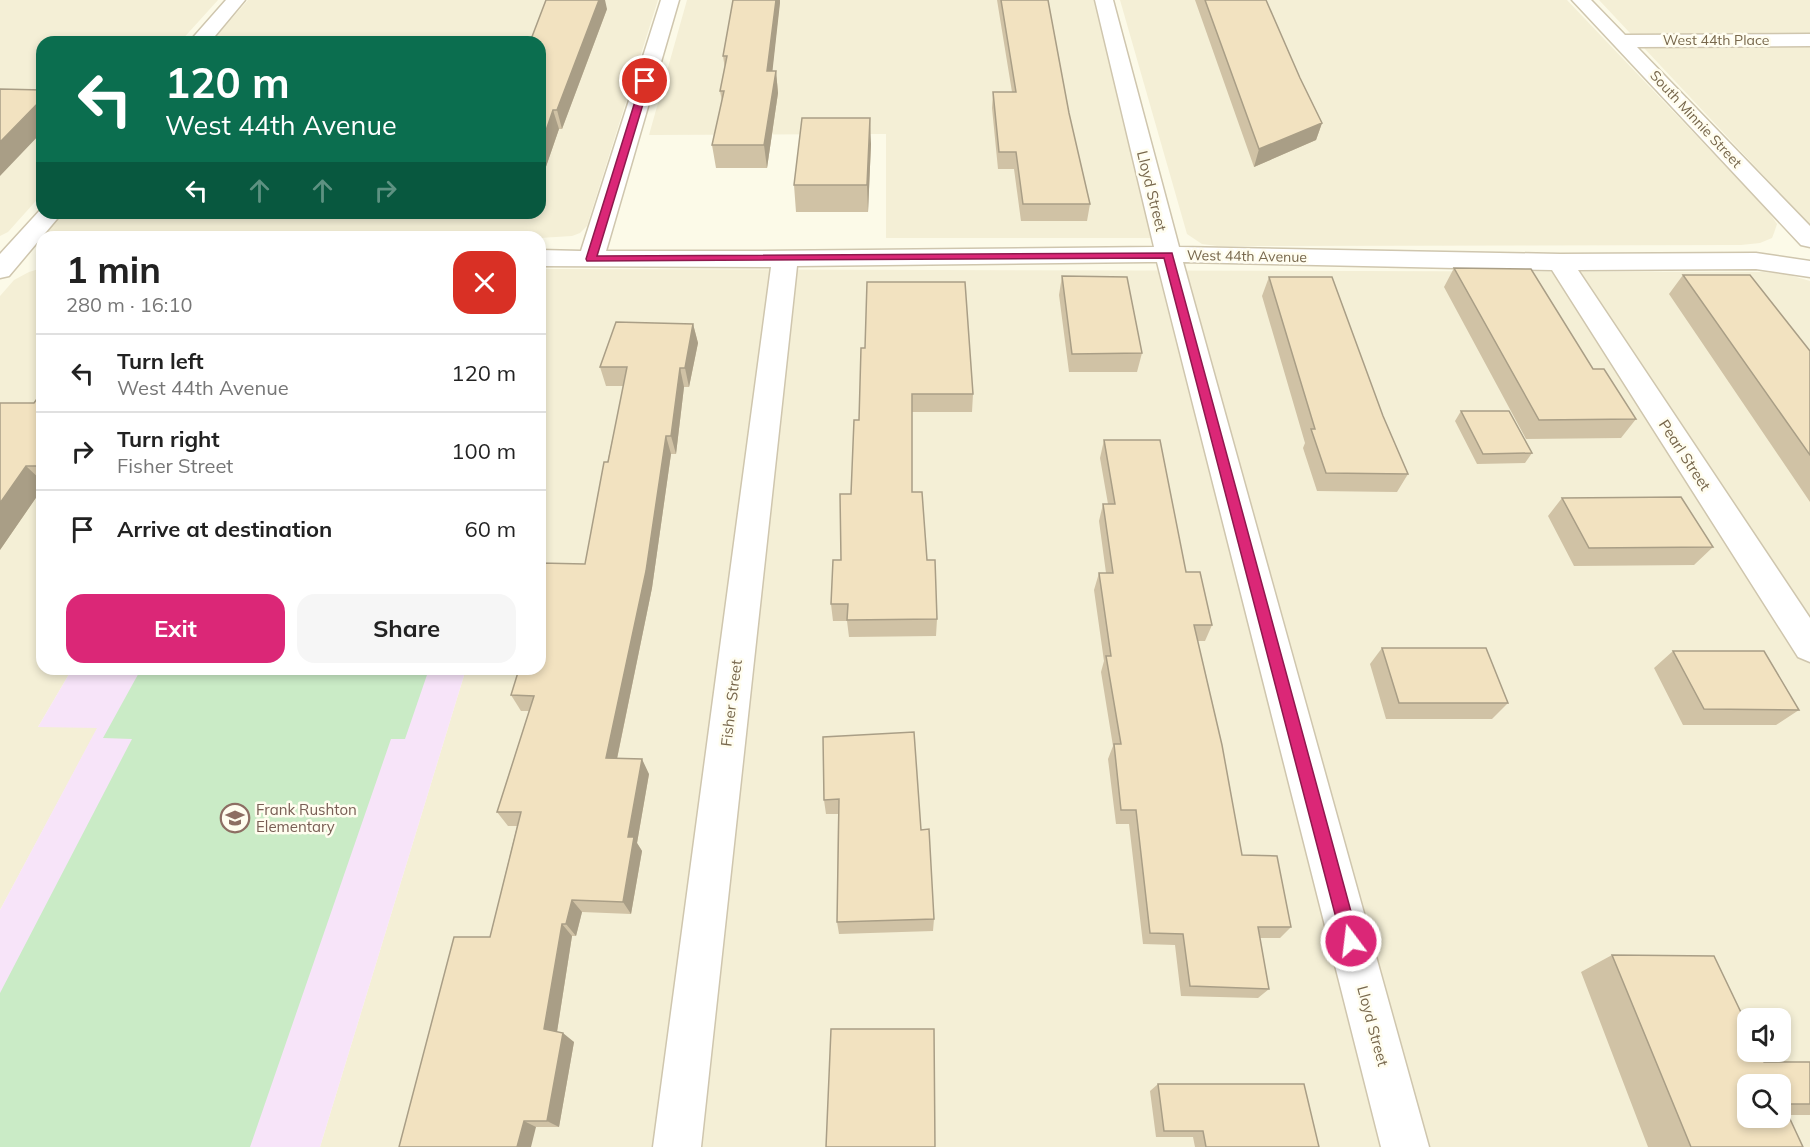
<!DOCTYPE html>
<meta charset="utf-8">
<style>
:root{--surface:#fff;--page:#f6f6f6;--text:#222;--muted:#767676;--line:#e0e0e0;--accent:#db2777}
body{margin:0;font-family:Mulish,sans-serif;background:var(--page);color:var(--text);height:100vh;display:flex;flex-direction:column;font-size:22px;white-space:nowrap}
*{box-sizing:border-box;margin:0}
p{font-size:20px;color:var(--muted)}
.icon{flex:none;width:33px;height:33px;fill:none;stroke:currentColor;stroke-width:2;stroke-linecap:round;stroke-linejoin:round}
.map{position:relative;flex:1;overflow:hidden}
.sheet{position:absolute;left:36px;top:231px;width:510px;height:444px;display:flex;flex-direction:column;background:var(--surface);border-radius:18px;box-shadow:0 3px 9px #0003}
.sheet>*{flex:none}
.banner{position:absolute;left:36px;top:36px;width:510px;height:183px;border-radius:18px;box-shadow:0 3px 9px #0003;background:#0b6e4f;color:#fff;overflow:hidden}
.buttons{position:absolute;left:1737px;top:1008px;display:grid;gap:12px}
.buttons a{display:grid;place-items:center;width:54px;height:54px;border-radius:12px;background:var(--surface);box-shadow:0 3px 9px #0003;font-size:30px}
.pin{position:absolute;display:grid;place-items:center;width:51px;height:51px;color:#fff;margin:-26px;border:3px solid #fff;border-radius:50%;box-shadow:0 2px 6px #0007}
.me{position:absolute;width:66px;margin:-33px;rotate:345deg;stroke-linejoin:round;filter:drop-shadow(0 0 4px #0008)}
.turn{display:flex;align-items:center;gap:21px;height:126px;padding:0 30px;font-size:27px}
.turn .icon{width:78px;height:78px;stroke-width:2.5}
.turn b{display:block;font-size:42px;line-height:51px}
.lanes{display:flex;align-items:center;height:57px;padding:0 30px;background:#0003;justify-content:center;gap:30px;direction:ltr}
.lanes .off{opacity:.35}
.round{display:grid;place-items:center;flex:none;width:63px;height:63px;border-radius:18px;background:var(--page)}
.summary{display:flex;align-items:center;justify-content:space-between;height:102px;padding:0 30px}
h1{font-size:36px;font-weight:700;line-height:45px}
.button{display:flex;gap:12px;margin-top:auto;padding:12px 30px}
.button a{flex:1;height:69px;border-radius:18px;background:var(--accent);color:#fff;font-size:24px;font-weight:700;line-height:69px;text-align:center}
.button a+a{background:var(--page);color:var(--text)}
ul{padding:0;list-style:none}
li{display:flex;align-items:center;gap:18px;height:78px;padding:0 30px;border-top:2px solid var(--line)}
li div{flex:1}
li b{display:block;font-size:22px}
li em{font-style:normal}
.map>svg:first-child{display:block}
</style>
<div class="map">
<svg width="1810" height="1147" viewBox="0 0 1810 1147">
<rect width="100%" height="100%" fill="#fcfae8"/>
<path fill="#f4efd6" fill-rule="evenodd" d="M0,0H218L180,42H42V194L8,232L0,236Z
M248,0H658L587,226L580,233L572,236L540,238L46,237L50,227L62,213H540V42H211Z
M687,0H1096L1153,238H886V134L649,135Z
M1120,0H1567L1768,211L1777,224L1774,233L1772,238L1760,243L1741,245L1217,246L1202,244L1187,234Z
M1599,0H1810V225Z
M42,268V669H72L38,727H98L0,910V296L14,280L29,272Z
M540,269L1764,272L1786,274L1810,281V1147H320L466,669H540ZM1748,1018H1780V1052H1748ZM1748,1084H1780V1118H1748Z"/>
<path fill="#f7e4f9" d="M72,669H466L320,1147H0V910L97,728L38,727Z"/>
<path fill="#caebc6" d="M141,669H429L405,739H391L250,1147H0V993L132,739L103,738Z"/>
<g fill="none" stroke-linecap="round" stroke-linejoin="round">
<g stroke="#cfc6ae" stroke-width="3">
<path id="street" d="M226,0H245L210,42H189Z
M661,0H679L606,251H761L1154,247L1095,0H1113L1179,247L1560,254L1756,253L1810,261V277L1756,269L1578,270L1810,618V662L1798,657L1552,270L1183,262L1429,1147H1381L1157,262H1148L797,266L701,1147H653L771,267L540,266V250L581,251Z
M1572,0H1591L1625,35L1810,34V46L1637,47L1810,226V247L1801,245Z
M42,208V213H62L9,276L0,278V254Z"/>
</g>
<use href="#street" fill="#fff" fill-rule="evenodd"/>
</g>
<path fill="#d0c2a5" d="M733,0H780L772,71H776L778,93L767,168H716L712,145L722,101L720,91L725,69L723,56Z
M997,0H1048L1069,113L1090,204L1087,221H1021L1014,169H998L992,108L993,92H1012Z
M1195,0H1266L1300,78L1322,123L1316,140L1254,167Z
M607,9L562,129H559L540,184V42Z
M871,144L868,212H796L794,185Z
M485,213H530L529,216L487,217Z
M1454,268L1593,369L1636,419L1621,438L1526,439L1444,287Z
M1683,275L1810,351V502L1669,294Z
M1062,276L1142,353L1137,372H1069L1059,295Z
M1269,277L1383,416L1408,474L1397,492L1317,491L1303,448L1305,443L1262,296Z
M693,324L698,343L689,387H684L676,454H671L652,588L617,759L649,774L637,843L642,851L631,914L582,912L576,936H572L557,1032L574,1042L559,1127H536L399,1147L490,937L517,826H508L497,812L529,711H521L511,695L585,564L624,386H606L600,367Z
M865,348L973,394L972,412H912V492L927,560L937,619L936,636L849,637L847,621H833L831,604L841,560L851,494L859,420Z
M42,392V489L0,550L34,403Z
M1461,411L1532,453L1525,463L1477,464L1455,421Z
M1104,440L1186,572L1212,625L1205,641H1197L1242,855L1291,927L1280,938H1260L1269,989L1258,998L1181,996L1175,945L1143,944L1129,824H1116L1108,759L1113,746L1101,672L1104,661L1094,590L1099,573H1106L1099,521L1103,504H1108L1100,458Z
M1562,498L1713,547L1694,565L1574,566L1548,516Z
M1382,648L1508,703L1492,719H1386L1370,664Z
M1673,651L1799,710L1776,725H1683L1654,668Z
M823,737L934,919L933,931L839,934L837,922L838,814H826L824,800Z
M1612,955L1764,1062H1810V1115H1788L1803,1147H1648L1581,972Z
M1158,1084L1319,1147H1195L1193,1137H1156L1150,1091Z"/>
<path fill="#a99e86" d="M599,0H605L607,9L562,129L557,110Z
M776,0H780V3L770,93L767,71Z
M776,71L778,93L767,168L764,145Z
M42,99V132L0,176V142Z
M553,110L559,129L540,184V148Z
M870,118L871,144L868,212L867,185Z
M1322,123L1316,140L1254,167L1259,149Z
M693,324L698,343L689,387L685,368Z
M680,368L684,387L676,454L671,436Z
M666,436L671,454L652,588L614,773L606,758Z
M26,466L42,481V489L0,550V503Z
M642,759L649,774L637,843L642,851L631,914L623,902L628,837Z
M572,900L582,912L576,936L566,924Z
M562,924L572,936L556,1038L544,1029Z
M563,1033L574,1042L559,1127L547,1121Z
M524,1121L536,1127L531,1147H517Z"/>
<path fill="#f2e2c0" stroke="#a99e86" stroke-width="1.5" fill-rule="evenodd" d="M546,0H599L557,110H553L540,148V42H530Z
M733,0H776L767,71H776L764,145H712L724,91H720L727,56H723Z
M1001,0H1048L1069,113L1090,204H1023L1016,152H999L993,92H1016Z
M1205,0H1266L1300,78L1322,123L1259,149Z
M0,89L42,90V99L0,142Z
M802,118H870L867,185H794Z
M1454,268L1531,269L1593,369H1604L1636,419L1539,420Z
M1683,275H1750L1810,351V455Z
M1062,276L1127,277L1142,353L1072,354Z
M1269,277H1332L1383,416L1408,474L1326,473L1311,429H1315Z
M867,282H965L973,394H912V492H922L927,560H935L937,619L847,620L848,604H831L833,560H841L840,494H851L854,420H859L861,348H865Z
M616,322L693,324L685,368H680L671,436H666L646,571L606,758L642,759L628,837H634L623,902L572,900L566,924H562L544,1029L563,1033L547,1121H524L517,1147H399L454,937H490L521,812H497L534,696L511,695L519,669H540V563L585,564L604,462H608L627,367H600Z
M42,392V466H26L0,503V403H34Z
M1461,411H1509L1532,453L1483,454Z
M1104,440H1160L1186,572H1200L1212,625H1194L1222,745L1242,855L1277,856L1291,927H1258L1269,989L1190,986L1183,934L1150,933L1136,810H1121L1114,744H1121L1106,656H1111L1099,573H1113L1103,504H1115Z
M1681,497L1713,547L1589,548L1562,498Z
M1382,648H1486L1508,703H1399Z
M1673,651H1764L1799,710L1704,709Z
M914,732L921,830L929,829L934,919L837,922L839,799L824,800L823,737Z
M1612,955L1714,956L1748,1027V1052H1759L1764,1062H1810V1104H1783L1803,1147H1691ZM1748,1084H1780V1118H1748Z
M831,1029H934L935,1147H826Z
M1158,1084H1304L1319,1147H1206L1203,1131H1164Z"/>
<path fill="#db2777" stroke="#8e194d" stroke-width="1.5" d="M642,79L650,81L597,256L1172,253L1359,941L1357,947L1351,950L1344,947L1342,941L1164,258L587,261L586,259Z"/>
<defs>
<g id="school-ring" transform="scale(1.5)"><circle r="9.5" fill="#fffdef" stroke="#8d6e63" stroke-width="1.5"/><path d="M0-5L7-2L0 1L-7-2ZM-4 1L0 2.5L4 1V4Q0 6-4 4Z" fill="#8d6e63"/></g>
</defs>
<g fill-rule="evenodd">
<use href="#school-ring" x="235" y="818"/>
</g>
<g text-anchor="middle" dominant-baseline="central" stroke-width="5" stroke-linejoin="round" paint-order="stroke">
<g font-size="14" fill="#77674c" stroke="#fffdef">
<text x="1716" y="40">West 44th Place</text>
<text transform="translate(1696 119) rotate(47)">South Minnie Street</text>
<text transform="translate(1247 256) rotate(1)">West 44th Avenue</text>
</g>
<g font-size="15" fill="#77674c" stroke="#fffdef">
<text transform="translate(1152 191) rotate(76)">Lloyd Street</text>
<text transform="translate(1685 455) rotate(57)">Pearl Street</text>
<text transform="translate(731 703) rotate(-83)">Fisher Street</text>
<text transform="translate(1373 1026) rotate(75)">Lloyd Street</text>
</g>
<g font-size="15" fill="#785e54" stroke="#fffdef" text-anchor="start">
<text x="256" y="809">Frank Rushton<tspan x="256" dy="17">Elementary</tspan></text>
</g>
</g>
</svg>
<div class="buttons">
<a><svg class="icon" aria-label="sound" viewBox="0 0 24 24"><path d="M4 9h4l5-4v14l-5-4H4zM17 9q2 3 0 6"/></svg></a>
<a><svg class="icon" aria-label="search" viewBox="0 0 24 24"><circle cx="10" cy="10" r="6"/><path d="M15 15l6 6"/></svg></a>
</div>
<div class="pin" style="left:645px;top:81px;background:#d93025"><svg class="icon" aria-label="arrive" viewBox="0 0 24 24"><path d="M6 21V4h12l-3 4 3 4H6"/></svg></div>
<svg class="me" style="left:1351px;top:941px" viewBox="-20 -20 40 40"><circle r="17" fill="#db2777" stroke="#fff" stroke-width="3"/><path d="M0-11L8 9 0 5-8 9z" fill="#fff"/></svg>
<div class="banner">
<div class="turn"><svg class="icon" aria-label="left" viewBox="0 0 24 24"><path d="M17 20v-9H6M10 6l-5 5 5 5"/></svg><div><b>120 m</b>West 44th Avenue</div></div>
<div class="lanes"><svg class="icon" aria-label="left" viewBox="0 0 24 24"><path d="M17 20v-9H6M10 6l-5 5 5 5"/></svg><svg class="icon off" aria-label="ahead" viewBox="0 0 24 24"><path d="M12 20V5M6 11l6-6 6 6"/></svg><svg class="icon off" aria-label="ahead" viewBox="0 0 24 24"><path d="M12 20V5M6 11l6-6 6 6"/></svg><svg class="icon off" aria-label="right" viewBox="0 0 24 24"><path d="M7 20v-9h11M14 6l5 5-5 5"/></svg></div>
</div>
<section class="sheet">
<div class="summary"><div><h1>1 min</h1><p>280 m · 16:10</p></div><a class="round" style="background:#d93025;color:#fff"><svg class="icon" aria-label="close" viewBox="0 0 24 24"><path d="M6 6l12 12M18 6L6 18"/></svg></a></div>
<ul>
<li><svg class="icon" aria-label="left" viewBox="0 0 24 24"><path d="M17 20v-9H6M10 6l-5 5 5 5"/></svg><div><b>Turn left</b><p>West 44th Avenue</p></div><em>120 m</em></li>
<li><svg class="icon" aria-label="right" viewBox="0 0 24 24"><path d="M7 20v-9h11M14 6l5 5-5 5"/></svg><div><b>Turn right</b><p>Fisher Street</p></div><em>100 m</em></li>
<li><svg class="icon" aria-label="arrive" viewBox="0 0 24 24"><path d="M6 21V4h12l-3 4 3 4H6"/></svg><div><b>Arrive at destination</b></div><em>60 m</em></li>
</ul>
<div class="button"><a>Exit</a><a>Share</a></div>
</section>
</div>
